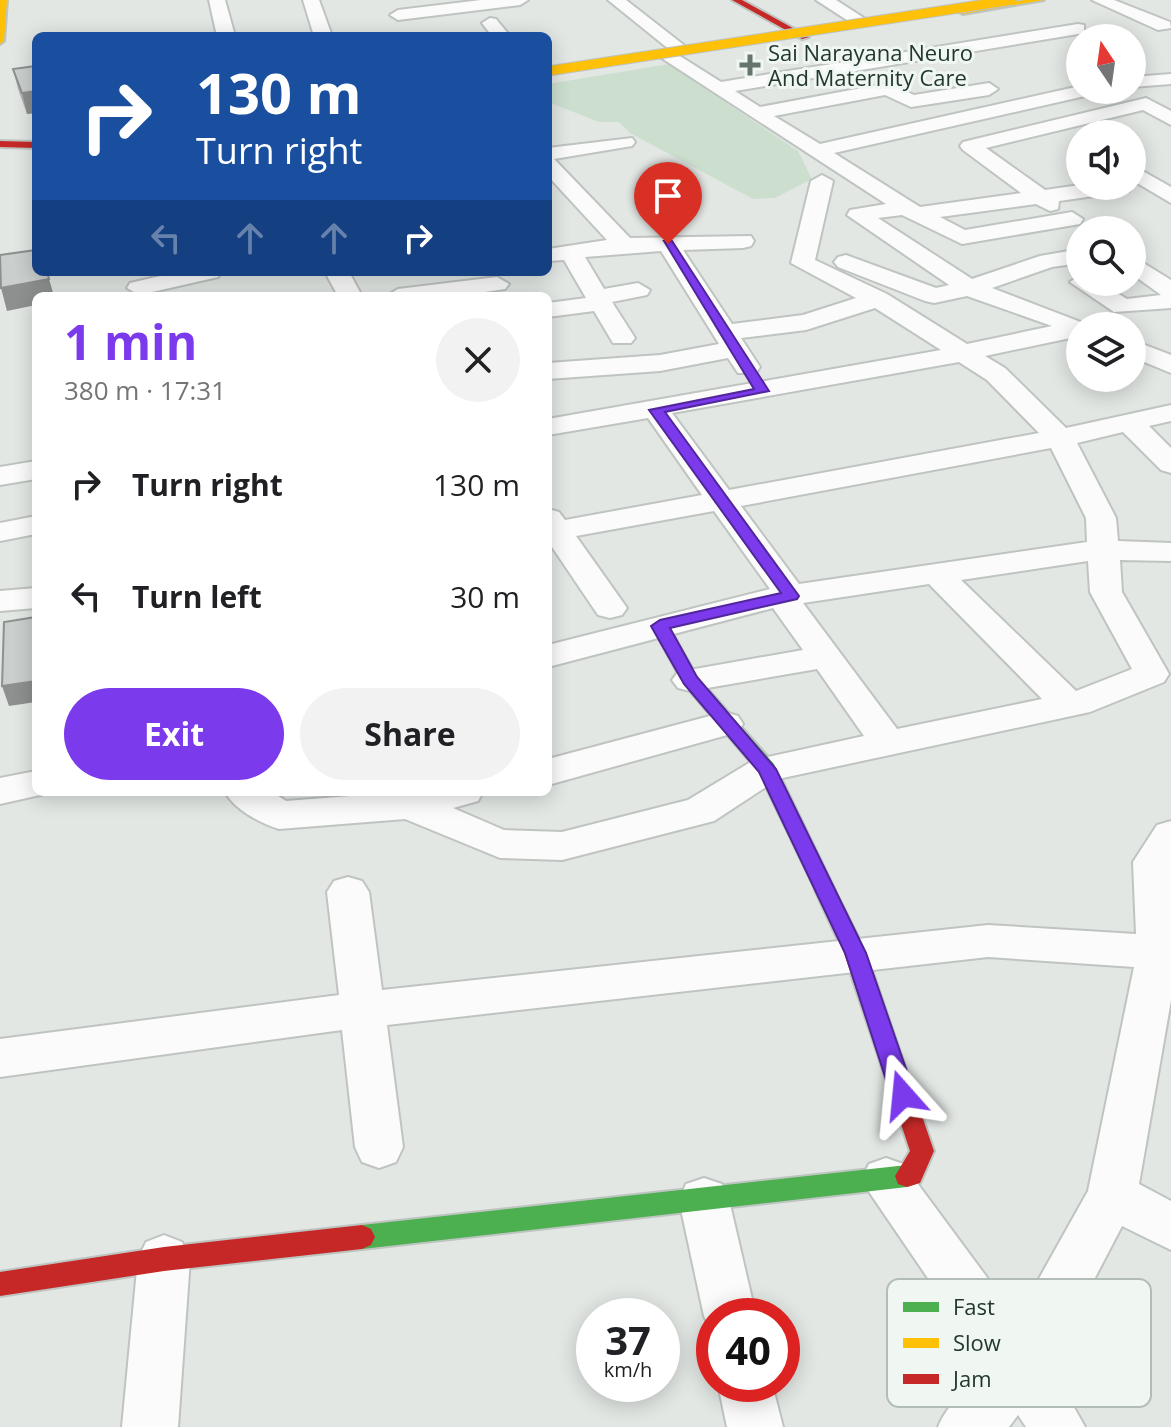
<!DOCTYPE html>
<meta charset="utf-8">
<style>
:root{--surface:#fff;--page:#f2f2f2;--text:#202124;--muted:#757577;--accent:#7c3aed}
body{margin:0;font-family:"Open Sans",sans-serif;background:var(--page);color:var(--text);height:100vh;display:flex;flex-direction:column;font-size:30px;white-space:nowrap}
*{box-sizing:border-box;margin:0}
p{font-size:26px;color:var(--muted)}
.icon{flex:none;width:44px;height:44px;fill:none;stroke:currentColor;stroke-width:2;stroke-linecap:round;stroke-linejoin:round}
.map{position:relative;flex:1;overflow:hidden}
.drawer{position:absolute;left:32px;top:292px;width:520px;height:504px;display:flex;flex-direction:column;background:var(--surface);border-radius:12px;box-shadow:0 4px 20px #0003}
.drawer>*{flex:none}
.top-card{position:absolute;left:32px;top:32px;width:520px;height:244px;border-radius:12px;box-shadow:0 4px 20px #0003;background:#1a4fa0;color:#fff;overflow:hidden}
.needle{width:52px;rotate:347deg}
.tools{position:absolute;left:1066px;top:24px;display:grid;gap:16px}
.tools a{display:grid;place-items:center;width:80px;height:80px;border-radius:50%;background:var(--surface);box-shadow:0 4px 20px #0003;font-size:40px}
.speed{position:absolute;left:576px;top:1298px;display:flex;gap:16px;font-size:40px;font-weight:700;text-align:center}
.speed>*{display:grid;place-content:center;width:104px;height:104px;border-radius:50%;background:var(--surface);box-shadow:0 4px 20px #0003;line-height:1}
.speed small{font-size:20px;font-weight:400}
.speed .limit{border:12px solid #d22;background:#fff;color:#111}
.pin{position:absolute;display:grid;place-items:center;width:68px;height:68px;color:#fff;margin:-82px -34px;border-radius:50% 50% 50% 0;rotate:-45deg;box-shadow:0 0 8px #0007}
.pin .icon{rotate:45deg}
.me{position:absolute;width:88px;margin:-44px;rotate:342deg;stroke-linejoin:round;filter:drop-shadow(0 0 6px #0008)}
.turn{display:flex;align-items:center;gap:28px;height:168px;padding:0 32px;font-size:36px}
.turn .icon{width:104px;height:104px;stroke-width:2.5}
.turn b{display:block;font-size:56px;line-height:68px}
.lanes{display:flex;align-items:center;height:76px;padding:0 32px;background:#0003;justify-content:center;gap:40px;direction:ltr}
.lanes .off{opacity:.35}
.round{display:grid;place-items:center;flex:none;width:84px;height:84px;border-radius:42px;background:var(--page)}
.overview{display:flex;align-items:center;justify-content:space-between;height:136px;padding:0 32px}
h1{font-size:48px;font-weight:700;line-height:60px;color:var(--accent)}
.action{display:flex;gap:16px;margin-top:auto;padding:16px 32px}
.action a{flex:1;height:92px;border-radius:48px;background:var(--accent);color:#fff;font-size:32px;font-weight:700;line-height:92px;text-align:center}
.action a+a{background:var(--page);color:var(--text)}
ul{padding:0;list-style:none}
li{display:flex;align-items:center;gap:24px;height:112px;padding:0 32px}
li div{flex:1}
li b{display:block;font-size:30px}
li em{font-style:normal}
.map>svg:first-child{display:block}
</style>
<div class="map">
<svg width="1171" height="1427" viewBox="0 0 1171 1427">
<rect width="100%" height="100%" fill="#e2e7e4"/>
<path fill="#ccdfcf" d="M669,64L798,151L812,179L775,198L753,199L630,133L619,122H599L548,102V84Z"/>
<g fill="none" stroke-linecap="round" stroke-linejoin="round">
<g stroke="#bfc4c1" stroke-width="4">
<path id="street" d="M209,0H225L235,36H217Z
M303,0H319L332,36H314Z
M481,0H528L520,5L398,20L390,15L398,10Z
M608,0H626L685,46L682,50H670Z
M816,0H836L864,18L862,22H850Z
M1092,0H1114L1170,22L1171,28L1158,30Z
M490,18L496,19L510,36H492L482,23Z
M1078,24L1084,25V33L735,91L760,107L888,83L914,95L989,83L998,89L989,95L911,107L885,95L774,116L820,144L1080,86V90H1094L1085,96L834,153L920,207L1021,193L963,150L960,146L963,142L1146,98L1171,111V125L1143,110L986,148L1045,190L1080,185L1132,186L1129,191L1059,201L1058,209L1050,211L1036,204L940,217L965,230L1072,212L1083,219L1080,224L962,244L902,215L878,218L972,279L1040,256L1080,249V263L1052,267L992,288L1091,326H1080V336L985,356L1005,368L1066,428L1171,405V421L1149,426L1171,448V473L1161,470L1123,432L1077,443L1116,518L1118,541L1171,543V561L1120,560L1122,592L1169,674L1164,682L1090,712L778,779L714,821L562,860L500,858L405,819L279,829C260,823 235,810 225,792H272L286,801L402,792H483L478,801L453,808L504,830L562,832L688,800L754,760L864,736L817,669L690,691L678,688L672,680L678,672L803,650L773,608L548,667V645L770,589L714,511L576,536L627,608L622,615L610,618L598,615L548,541V509L559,512L565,520L702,495L648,418L548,435V419L941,350L875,308L806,330L741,338L760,367L756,373H738L728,358L660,371L548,379V363L660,355L719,344L661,251L585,257L604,289L638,283L650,290L647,295L612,302L635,338L631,343H613L594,311L548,317V303L586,298L564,260L548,261V249L607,240L548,176V148L632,138L635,142L632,146L554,159L630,238L751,236L754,241L751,246L743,248L683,250L732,324L803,315L856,298L791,263L811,181L822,175L833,181L815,260L887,294L967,344L1052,326L967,296L934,303L925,301L838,267L834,262L838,257L846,255L936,288L949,285L847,215L850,210L886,204L660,57L663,53H675L721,82ZM959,362L987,380L1039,433L729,490L672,413ZM1051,448L1086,518L1087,542L799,584L741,506ZM1088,561L1090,592L1132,669L1076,691L961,580ZM929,584L1042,699L897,729L803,603Z
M1171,74V84L1132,87V77Z
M1132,165L1171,187V203L1132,180Z
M1132,256L1171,280V308L1114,312L1070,282L1080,275V282H1099L1127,299L1161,295L1132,274Z
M178,272H222L218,277L139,295L127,288L130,283Z
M325,272H349L362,296H338Z
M497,277L509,284L505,289L458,296H386L398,289Z
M1132,340L1171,355V373L1132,357Z
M36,461V479L0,485V467Z
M36,516V534L0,541V523Z
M36,588V608L0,611V591Z
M725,712L738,716L743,724L738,732L548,785V759Z
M36,771V792L49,793L0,804V778Z
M1171,821V1000L1139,1184L1171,1201V1250L1122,1226L1050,1364L1085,1427H1026L1018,1415L1009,1427H938C948,1402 971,1387 987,1365L861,1180L869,1164L886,1158L903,1164L1017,1318L1088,1191L1134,967L988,957L387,1025L403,1147L396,1162L379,1168L362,1162L355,1147L342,1030L0,1077V1039L339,995L327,892L334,881L348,877L362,881L369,892L382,990L988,925L1136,934L1133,862L1157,825Z
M704,1178L722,1184L729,1200L756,1316H714V1335L704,1316L679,1200L686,1184Z
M164,1235L182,1242L190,1259L178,1427H122L138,1259L146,1242Z
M718,1384H772L783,1427H727Z"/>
</g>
<g stroke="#bec5c1" stroke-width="4">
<path id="fast" d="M660,621L668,626L697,677L774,764L835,890L832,895H818L759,772L684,684L652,626Z
M907,1165L916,1168L919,1176L916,1184L907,1187L362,1249L353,1245L349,1237L353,1229L362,1225Z"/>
</g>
<g stroke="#bec5c1" stroke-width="4">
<path id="slow" d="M0,0H7L4,41L0,44Z
M1025,0H1044L963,14L959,12Z"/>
</g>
<g stroke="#bec5c1" stroke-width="4">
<path id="jam" d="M732,0H742L809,37L802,39Z
M0,141L36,142V148L0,147Z
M825,882L832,885L866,953L934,1151L920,1183L907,1187L898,1184L895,1176L910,1151L844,953L815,890L818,885Z
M362,1225L371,1229L375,1237L371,1245L362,1249L164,1271L0,1296V1272L164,1247Z"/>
</g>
<use href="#street" fill="#fbfbfb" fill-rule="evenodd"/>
<use href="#fast" fill="#4caf50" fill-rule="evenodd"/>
<use href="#slow" fill="#ffc107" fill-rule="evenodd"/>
<use href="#jam" fill="#c62828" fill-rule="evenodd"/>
<g stroke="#bcc3c0" stroke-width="11" stroke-linecap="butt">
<path id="slow-bridge" d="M548,71L1012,0"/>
</g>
<use href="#slow-bridge" stroke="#ffc107" stroke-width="9"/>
</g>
<path fill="#aeb1af" d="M36,66V113L27,114L18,89L13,69Z"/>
<path fill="#8d908f" d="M36,91V113L27,114L22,93Z
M49,279L54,296H36V305L7,311L1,288Z
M36,681V702L9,706L2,686Z"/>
<path fill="#cacecc" stroke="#8d908f" stroke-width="2" d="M36,66V91L22,93L13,69Z
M36,250V272H47L49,279L1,288L0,255Z
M36,617V681L2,686L4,622Z"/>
<path fill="#7c3aed" stroke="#51269a" stroke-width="2" d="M664,241H672L769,391L665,412L799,596L797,599L670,628L697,677L776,769L866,953L915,1095L911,1102L903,1105L894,1102L891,1095L845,953L759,772L684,684L651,626L660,620L781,593L649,410L754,389Z"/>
<path fill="#65756e" stroke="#f0f6f2" stroke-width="3" d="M746 53h8v8h8v8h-8v8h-8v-8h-8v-8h8z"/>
<g text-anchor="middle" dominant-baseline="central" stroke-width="6" stroke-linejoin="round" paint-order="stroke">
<g font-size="22" fill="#22382f" stroke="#f0f6f2" text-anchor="start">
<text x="768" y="52">Sai Narayana Neuro<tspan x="768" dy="25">And Maternity Care</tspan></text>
</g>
</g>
<rect x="887" y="1279" width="264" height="128" rx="12" fill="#f0f6f2" stroke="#b2bdb8" stroke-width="2"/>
<rect x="903" y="1302" width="36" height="10" fill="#4caf50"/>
<rect x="903" y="1338" width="36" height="10" fill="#ffc107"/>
<rect x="903" y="1374" width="36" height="10" fill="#c62828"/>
<g font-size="22" fill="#22382f">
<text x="953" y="1315">Fast</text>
<text x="953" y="1351">Slow</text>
<text x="953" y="1387">Jam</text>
</g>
</svg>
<div class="tools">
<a><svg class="needle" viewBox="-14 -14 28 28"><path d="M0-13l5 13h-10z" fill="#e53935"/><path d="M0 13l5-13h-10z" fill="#757577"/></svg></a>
<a><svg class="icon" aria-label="sound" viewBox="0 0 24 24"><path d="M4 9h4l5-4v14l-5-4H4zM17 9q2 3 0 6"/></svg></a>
<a><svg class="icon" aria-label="search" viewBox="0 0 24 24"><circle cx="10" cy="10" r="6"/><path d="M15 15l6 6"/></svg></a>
<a><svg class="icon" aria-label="layers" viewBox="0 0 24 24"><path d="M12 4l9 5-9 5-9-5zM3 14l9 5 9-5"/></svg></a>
</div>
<div class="speed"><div>37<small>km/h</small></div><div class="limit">40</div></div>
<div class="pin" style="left:668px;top:244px;background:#d93025"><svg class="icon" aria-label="arrive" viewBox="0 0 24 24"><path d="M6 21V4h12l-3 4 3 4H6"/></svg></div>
<svg class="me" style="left:903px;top:1095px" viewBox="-20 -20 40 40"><path d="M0-17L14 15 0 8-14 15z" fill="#7c3aed" stroke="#fff" stroke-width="4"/></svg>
<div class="top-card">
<div class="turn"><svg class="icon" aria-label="right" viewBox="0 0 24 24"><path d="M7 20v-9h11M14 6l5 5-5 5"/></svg><div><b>130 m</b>Turn right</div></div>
<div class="lanes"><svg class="icon off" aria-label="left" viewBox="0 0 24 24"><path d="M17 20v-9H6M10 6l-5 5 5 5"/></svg><svg class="icon off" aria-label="ahead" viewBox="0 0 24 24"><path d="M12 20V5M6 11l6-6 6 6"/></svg><svg class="icon off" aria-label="ahead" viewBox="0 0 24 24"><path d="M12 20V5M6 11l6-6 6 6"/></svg><svg class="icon" aria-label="right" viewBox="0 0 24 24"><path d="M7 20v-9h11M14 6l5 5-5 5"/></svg></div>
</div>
<section class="drawer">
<div class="overview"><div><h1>1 min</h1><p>380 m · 17:31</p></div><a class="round"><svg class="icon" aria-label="close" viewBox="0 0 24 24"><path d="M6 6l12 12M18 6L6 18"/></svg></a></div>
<ul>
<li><svg class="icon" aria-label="right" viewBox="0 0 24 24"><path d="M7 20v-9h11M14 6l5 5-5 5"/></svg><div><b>Turn right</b></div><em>130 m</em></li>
<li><svg class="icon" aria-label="left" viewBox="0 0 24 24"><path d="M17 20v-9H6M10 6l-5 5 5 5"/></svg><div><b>Turn left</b></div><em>30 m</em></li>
</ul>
<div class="action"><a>Exit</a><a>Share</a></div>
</section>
</div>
